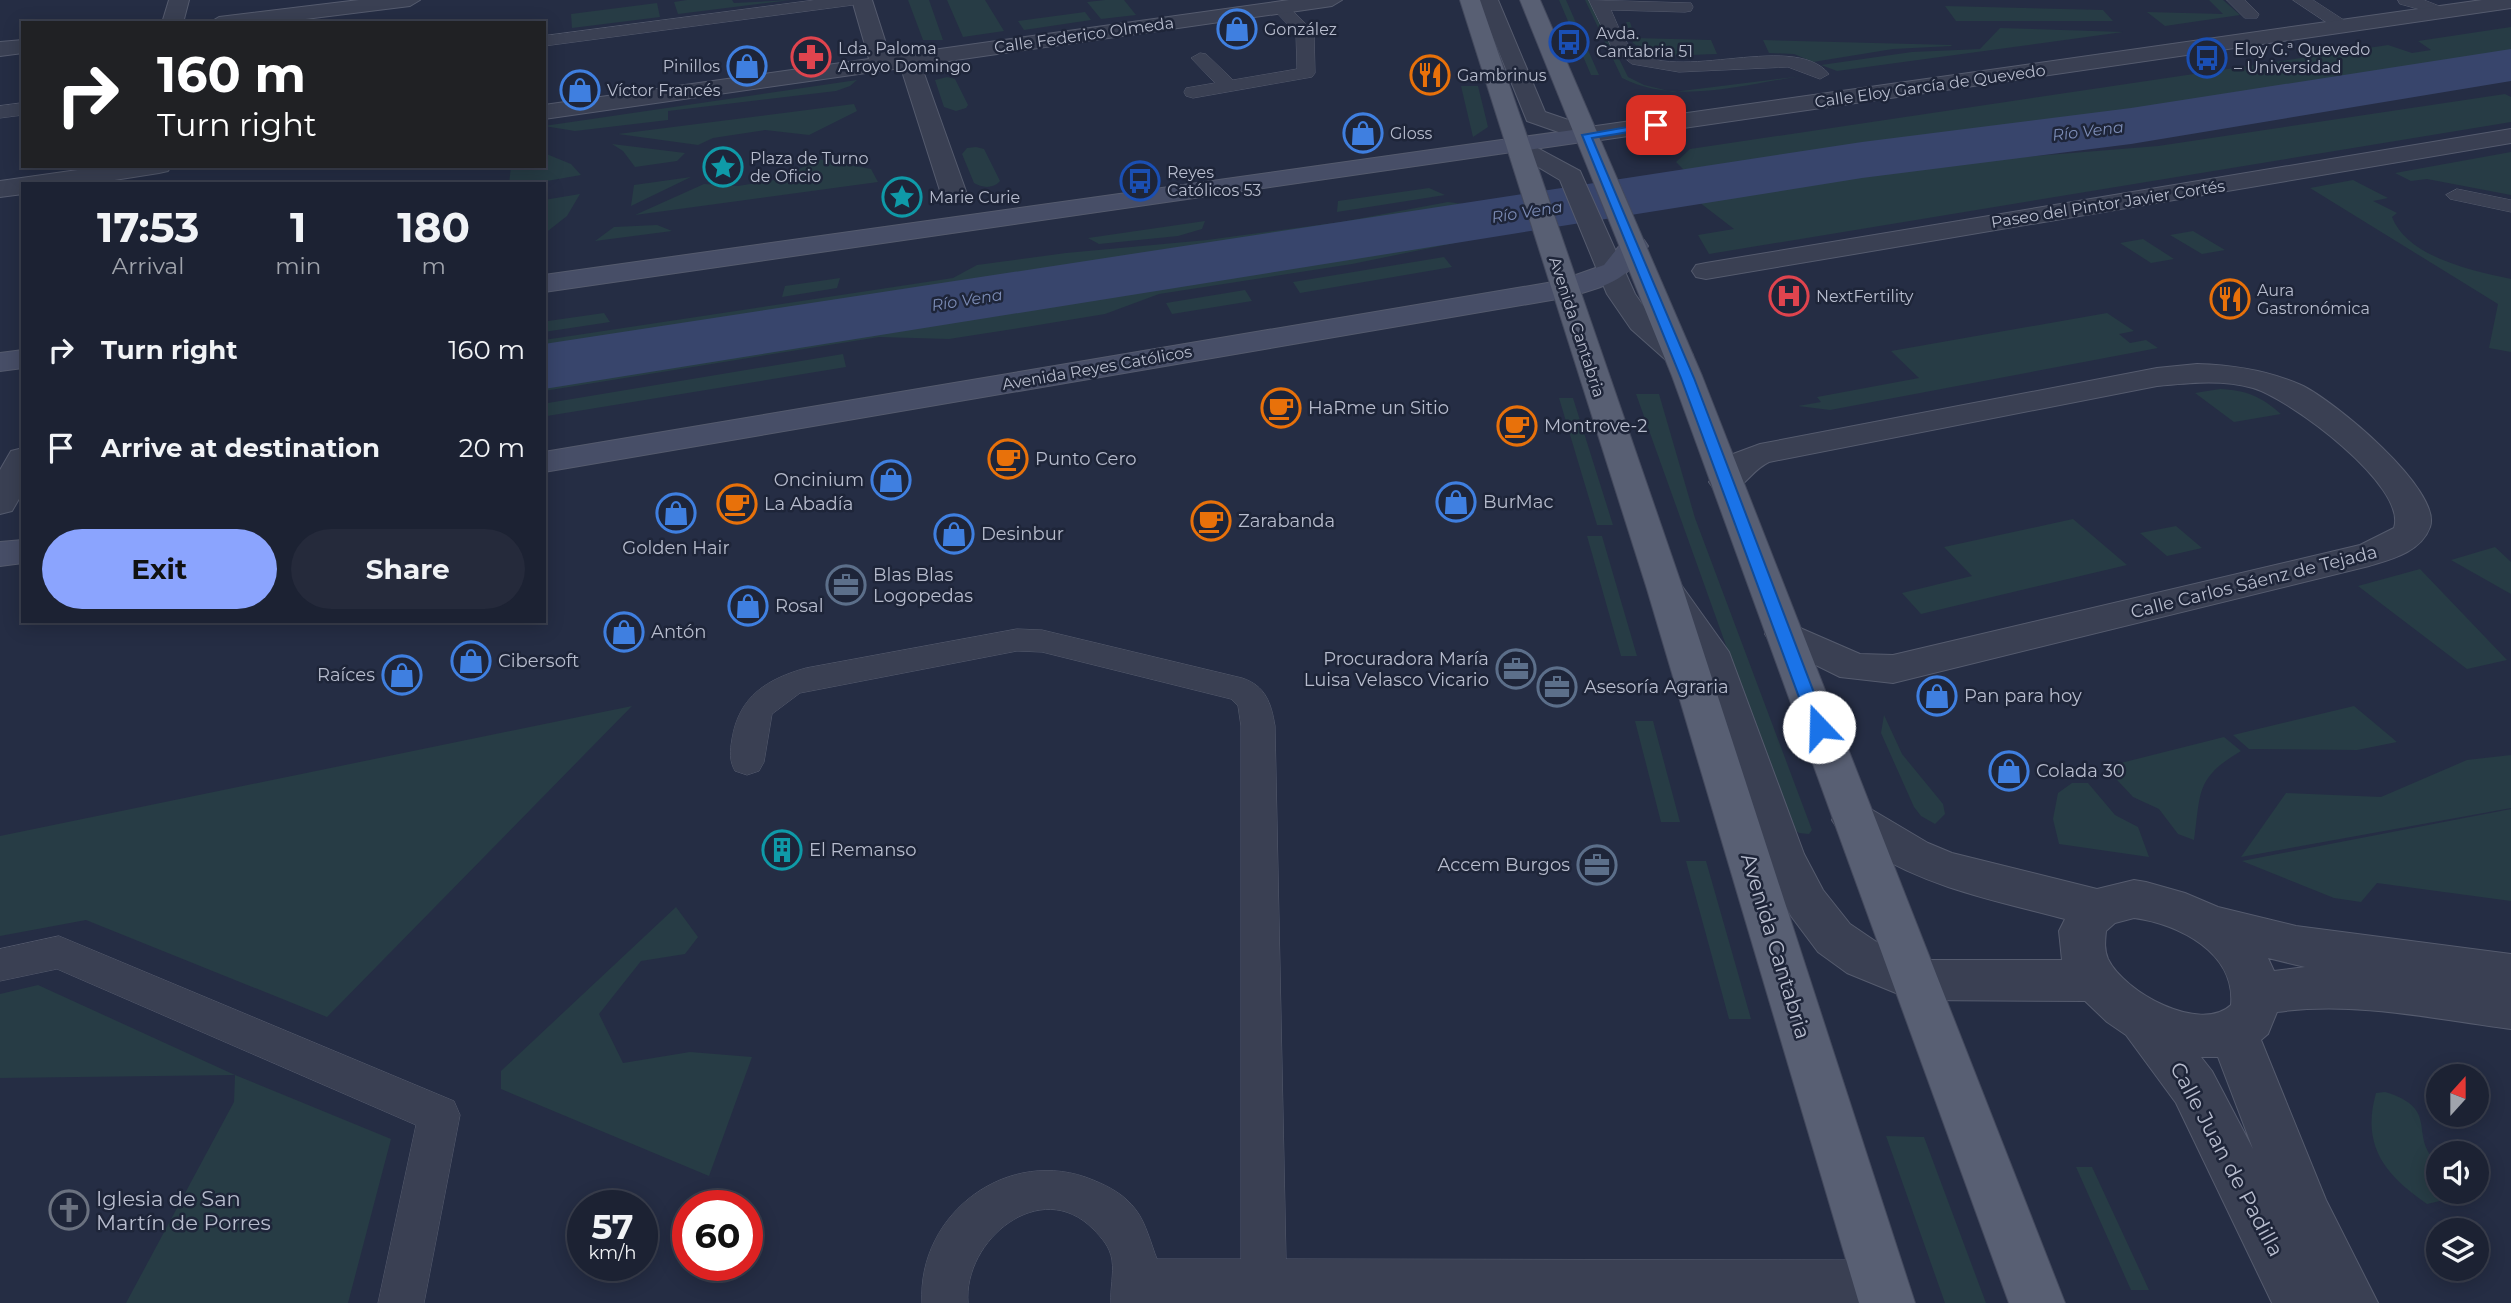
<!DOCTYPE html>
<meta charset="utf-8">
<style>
:root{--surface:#1c2233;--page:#252a3b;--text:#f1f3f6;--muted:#a0a4ac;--line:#3a3f4e;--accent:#8ba4fe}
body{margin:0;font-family:Montserrat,sans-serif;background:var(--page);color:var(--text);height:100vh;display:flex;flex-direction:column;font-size:26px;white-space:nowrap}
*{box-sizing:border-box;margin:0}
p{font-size:23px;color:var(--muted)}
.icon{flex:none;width:38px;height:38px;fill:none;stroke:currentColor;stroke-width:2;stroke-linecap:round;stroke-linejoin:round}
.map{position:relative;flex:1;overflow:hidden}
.details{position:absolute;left:21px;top:182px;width:525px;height:441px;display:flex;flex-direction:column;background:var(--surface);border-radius:0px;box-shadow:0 4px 18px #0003,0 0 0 2px var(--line)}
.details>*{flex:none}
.hud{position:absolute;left:21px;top:21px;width:525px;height:147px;border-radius:0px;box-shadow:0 4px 18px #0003,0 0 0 2px var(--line);background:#202124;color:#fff;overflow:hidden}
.needle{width:46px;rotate:21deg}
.fabs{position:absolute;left:2426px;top:1064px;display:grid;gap:14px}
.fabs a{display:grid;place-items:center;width:63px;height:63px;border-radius:50%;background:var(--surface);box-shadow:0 4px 18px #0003,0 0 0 2px var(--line);font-size:35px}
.speed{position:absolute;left:567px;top:1190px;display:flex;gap:14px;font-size:35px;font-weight:700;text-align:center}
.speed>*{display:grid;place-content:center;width:91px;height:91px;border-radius:50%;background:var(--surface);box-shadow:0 4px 18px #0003,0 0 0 2px var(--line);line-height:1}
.speed small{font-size:18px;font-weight:400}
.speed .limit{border:10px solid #d22;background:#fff;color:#111}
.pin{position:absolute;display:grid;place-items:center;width:60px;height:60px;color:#fff;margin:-30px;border-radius:14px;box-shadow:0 4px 10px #0006}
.me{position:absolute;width:77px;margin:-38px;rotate:339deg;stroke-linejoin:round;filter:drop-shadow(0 0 5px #0008)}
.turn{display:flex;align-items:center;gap:24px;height:147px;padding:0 21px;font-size:32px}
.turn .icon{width:91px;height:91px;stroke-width:2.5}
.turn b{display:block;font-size:49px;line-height:60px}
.eta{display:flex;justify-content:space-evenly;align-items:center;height:119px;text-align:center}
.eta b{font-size:42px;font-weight:700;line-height:49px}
.action{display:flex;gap:14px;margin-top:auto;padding:14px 21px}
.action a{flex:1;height:80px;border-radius:42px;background:var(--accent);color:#111;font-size:28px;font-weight:700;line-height:80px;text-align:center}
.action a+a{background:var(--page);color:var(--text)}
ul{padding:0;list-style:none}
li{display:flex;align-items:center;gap:21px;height:98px;padding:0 21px}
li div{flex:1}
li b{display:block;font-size:26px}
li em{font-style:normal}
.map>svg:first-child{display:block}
</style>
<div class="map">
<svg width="2511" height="1303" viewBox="0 0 2511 1303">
<rect width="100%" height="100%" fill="#252d44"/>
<path fill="#273c45" d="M687,0H732L734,3L791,0L678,14L674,2Z
M908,0H929L943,40H923Z
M947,0H985L1004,31L963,37Z
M1105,0H1124L1136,15L1101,19L1087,2Z
M1559,0H1566L1599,75H1591Z
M1585,0H1590L1628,77L1644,85L1673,92L1803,76C1744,84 1677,106 1622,78Z
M2209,0H2223L2240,15L2165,26L2147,12L2223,14Z
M657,3L660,17L572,28L571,14Z
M1945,6L2103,10L2113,21H1956Z
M1085,12L1091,20L1024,30L1018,21Z
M1626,22H1630L1635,38L1711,40L1717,54C1689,54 1657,61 1633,43Z
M2511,27V55L1671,183L1667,176L1687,173L1676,162L1690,149L2388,45L2412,53L2431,50L2418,41Z
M2000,28L2123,32L1837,71L1821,65L1912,52L1980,49Z
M1763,40L1951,45L1952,46L1893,49L1813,62L1794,54L1769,53Z
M947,77L955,79L968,105L966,108L956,111L944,107L935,80Z
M857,80L850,86L836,91L668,111V120L575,131L544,126Z
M1461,86H1478L1488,127L1473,137Z
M2505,94L2511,97V122L1709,254L1698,235L1734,229L1699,202L1922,165L2158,146Z
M854,104L857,111L809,135L765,130L713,138L698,145L618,134Z
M612,144L685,153L677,161L635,167L623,151Z
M976,147L984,149L1000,181C993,189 982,188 974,183L962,154L967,148Z
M2511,152V195L2427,179L2411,181L2395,173Z
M544,153L571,164L581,175L530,184H509L511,166H544Z
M818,159L871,169L878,182L635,215L704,184L738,186L781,179Z
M691,177L631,206L634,185Z
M2353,180L2388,198L2373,201L2397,213L2392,217C2407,257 2473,271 2511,279V352L2489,348L2498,304L2310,188Z
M1429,188L1445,195L1337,212L1338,201Z
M580,194L567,216L544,234V200Z
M1448,202L1471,205L1479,238L1352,264L1159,294L1105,314L1026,327L949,339L879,337L544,391V340L953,278L977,265L1066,253L1207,240L1341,222Z
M1205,221L1202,229L1178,236L1099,244L1088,238Z
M657,225L672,231L595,241L614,227Z
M2193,231L2225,250L2202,254L2170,235Z
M2143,239L2174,259L2151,263L2120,243Z
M1444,257L1452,267L1300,293L1293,282Z
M840,278L837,288L782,297L785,286Z
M1245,290L1252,301L1172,314L1166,303Z
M604,313L610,322L544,332L548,321Z
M2107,313L2134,331L2119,334L2130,343L2146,340L2158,348L1830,410L1798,406L1821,402L1817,397L1919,378L1891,351Z
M843,354L846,367L547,416L548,403Z
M2220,389C2246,390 2262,397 2281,414L2234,422L2195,393Z
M1636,394H1659L1695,518L1812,830L1809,834L1799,833L1791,827Z
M1559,398H1573L1613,525H1597Z
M2073,519L2127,565L1921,614L1902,593L1972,576L1944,547Z
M2176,526L2202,548L2167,556L2140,533Z
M1587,536H1602L1637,656H1621Z
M2495,547L2511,562V594L2451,560Z
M2420,569L2507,660L2467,669L2358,586Z
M632,706L327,1017L86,920L0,936V836Z
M2354,706L2397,742L2357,750L2249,749L2233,735Z
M1884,715L1902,754L1943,804L1945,814L1935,824L1921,816L1914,807L1881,733Z
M1635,721H1653L1680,822H1661Z
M2224,737L2241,751C2195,778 2201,792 2194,840L2178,834L2159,809L2133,797L2105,767Z
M2511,755V808L2241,857L2286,793L2381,797L2467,760Z
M2072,783H2088L2115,815L2138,827L2149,857L2059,844L2053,819L2058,793Z
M2511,809V901L2377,883L2361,902L2334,898L2242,861Z
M1686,861H1706L1751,1019H1729Z
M676,907L698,937L685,954L641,961L599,1014L623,1063L690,1052L752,1057L709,1176L501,1089V1071Z
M38,985L235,1075L391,1139L348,1303H126L234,1102L235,1075L0,1078V994Z
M2385,1092C2442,1109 2407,1136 2438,1163V1192H2458L2457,1197L2427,1204C2385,1175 2361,1146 2376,1093Z
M1886,1136L1924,1137L1986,1303H1945Z
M2076,1167H2092L2149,1290H2131Z"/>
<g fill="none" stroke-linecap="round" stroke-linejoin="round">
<path fill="#38456c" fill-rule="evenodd" d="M2511,49V81L2131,144L1862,178L544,389V344L1862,142L2131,108Z"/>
<g stroke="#555b6e" stroke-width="1">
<path id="lane" d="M815,0H861L853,5L544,46V36Z
M1589,0L1691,3L1693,7L1691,11L1685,12L1611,10C1616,21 1621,35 1628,44C1664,90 1792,28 1829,74L1820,79L1788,67L1679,72L1632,64L1612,48Z
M2227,0H2245L2259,14L2257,18H2245Z
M2293,0H2313L2353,26L2350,30H2338Z
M2398,0H2424L2452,11L2444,16L2400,4Z
M1279,2L1285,3L1314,32L1315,73L1312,77L1193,98L1186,96L1184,92L1186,88L1215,83L1191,58L1200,53L1206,54L1233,80L1297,69L1296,33L1271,7Z
M23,103V115L0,118V106Z
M2457,189L2511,200V212L2450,199L2446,195Z
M1017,629L1042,630L1242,678C1266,686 1271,703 1275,726L1286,1259L1881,1260L1897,1267L1904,1283L1897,1299L1888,1303H1111C1110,1289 1114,1274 1112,1260C1110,1247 1102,1238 1093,1229C1041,1176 963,1240 968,1303H922C917,1212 1010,1145 1093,1180C1110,1187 1125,1195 1136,1210C1146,1223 1151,1244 1157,1259H1241V726L1238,706L1231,699L1042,652L1017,651L800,693L772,714L764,762L759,771L747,775L735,771C729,760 730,751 732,739C739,696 767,679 806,668Z
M59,936L454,1101L460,1115L424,1303H378L416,1125L57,969L0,981V949Z"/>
</g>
<g stroke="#555b6e" stroke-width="2">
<path id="street" d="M169,0H189L183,23H162Z
M359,0H420L410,6L273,23H209L219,17Z
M852,0H872L890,56L1289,0H1342L1332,6L921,65L968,197L964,202H946L942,197L901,68L544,119V105L869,59Z
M1478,0H1498L1545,112L1589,127L2482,0H2511V8L1587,142L1527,121Z
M23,40V53L0,56V42Z
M2511,129V143L1706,279L1696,277L1692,271L1696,265L1706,263Z
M1517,137L1580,171L1635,294L1651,317L1689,349L1693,355L1689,361L1678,364L1667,361L1631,329L1607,294L1560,180L1508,149L1505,144L1508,139Z
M106,166H171L168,171L159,173L89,184H23V194L0,197V181Z
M2197,364C2233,365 2267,370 2301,385C2332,399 2443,490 2430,527C2421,552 2392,559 2369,566L1893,683L1840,677L1771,643L1765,634L1771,625L1784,621L1860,654L1893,655L2360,545L2394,528C2408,486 2290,399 2253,388C2221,379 2189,383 2157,386L1769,462C1746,473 1744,497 1714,489L1709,482L1733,454L1760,444L2157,368Z
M23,448V492L12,511L0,514V470L11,451Z
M1666,579L1679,582L1729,652L1804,854L1823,890L1850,924L1881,945L1916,960H2062L2059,931L2065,919C1997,901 1929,888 1868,850C1854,841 1841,835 1832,820L1839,808L1854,803L1869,808L1928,843L1952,853L2097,889L2134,880L2146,882L2185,893L2218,907L2296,926L2511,954V1029C2434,1019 2355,1001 2277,1012L2268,1034L2261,1040L2326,1200L2378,1303H2272L2176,1103L2126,1035L2107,1022L2085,1001L1913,1000L1847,973L1818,952L1791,916L1760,855L1692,655L1648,591L1653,582ZM2134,918C2179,924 2236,953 2231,1005C2200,1034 2124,992 2108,959C2104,950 2105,941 2106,931L2115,923ZM2268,958L2305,967L2274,971ZM2201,1057H2218L2253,1149L2212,1071Z"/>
</g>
<g stroke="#555b6e" stroke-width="2">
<path id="secondary" d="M1587,128L1596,130L1599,135L1596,140L544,292V275Z
M1634,238L1644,240L1648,246C1630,281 1599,289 1563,298L544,472V452L1559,281L1604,265L1624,240Z
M23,350V368L0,371V353Z
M23,540V563L0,566V542Z"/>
</g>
<g stroke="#43495d" stroke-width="2">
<path id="primary" d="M1460,0H1480L1683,589L1915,1303H1859L1647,589Z
M1520,0H1540L1702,376L2065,1303H2009L1672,376Z"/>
</g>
<use href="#lane" fill="#3a4053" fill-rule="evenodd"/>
<use href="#street" fill="#3a4053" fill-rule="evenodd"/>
<use href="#secondary" fill="#474e67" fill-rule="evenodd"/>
<use href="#primary" fill="#585f73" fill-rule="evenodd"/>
</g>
<path fill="#1a73e8" stroke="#114b97" stroke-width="2" d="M1656,122L1659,127L1592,138L1694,378L1827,727L1819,733L1810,727L1681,378L1582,135Z"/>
<defs>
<g id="shop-ring" transform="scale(2.0125)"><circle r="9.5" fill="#1e2539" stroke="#3f7fe0" stroke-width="1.5"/><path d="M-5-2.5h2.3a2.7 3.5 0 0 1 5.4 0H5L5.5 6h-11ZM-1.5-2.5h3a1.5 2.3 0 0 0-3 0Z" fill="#3f7fe0"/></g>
<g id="bus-ring" transform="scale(2.0125)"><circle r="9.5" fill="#1e2539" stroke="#1a4fb4" stroke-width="1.5"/><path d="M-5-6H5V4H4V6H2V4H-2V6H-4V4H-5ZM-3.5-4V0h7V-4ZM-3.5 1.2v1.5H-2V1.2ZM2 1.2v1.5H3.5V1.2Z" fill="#1a4fb4"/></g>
<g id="pharmacy-ring" transform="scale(2.0125)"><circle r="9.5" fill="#1e2539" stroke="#e0444e" stroke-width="1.5"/><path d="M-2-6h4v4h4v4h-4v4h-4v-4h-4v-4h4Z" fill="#e0444e"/></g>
<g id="restaurant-ring" transform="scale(2.0125)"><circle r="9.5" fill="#1e2539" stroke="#e8710a" stroke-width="1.5"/><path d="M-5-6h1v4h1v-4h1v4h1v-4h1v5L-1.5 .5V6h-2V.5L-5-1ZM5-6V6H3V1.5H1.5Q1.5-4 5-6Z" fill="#e8710a"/></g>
<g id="sight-ring" transform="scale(2.0125)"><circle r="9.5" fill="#1e2539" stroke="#0f9aa8" stroke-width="1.5"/><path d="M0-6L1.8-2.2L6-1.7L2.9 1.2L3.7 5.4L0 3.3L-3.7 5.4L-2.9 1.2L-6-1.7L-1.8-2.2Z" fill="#0f9aa8"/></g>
<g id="hospital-ring" transform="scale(2.0125)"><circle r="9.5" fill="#1e2539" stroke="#e0444e" stroke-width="1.5"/><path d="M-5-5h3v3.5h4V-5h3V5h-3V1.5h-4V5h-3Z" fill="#e0444e"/></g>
<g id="cafe-ring" transform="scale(2.0125)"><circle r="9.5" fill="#1e2539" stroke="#e8710a" stroke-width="1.5"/><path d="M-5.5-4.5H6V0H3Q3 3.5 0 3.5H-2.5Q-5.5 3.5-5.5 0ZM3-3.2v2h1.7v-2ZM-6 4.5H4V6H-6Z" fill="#e8710a"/></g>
<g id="office-ring" transform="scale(2.0125)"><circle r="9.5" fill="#1e2539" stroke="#5c6f8a" stroke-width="1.5"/><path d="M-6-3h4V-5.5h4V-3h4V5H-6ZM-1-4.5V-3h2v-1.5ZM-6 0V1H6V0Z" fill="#5c6f8a"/></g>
<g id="building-ring" transform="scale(2.0125)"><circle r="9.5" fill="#1e2539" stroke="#0f9aa8" stroke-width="1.5"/><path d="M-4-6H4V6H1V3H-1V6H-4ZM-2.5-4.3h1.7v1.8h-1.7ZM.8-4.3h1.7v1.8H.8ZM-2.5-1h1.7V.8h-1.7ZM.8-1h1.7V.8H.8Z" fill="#0f9aa8"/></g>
<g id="church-ring" transform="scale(2.0125)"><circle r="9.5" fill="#1e2539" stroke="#6b7280" stroke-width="1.5"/><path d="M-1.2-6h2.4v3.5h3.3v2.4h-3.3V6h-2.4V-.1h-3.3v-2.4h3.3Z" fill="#6b7280"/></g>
</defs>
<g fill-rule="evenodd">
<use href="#shop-ring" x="1237" y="29"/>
<use href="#bus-ring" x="1569" y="42"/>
<use href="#pharmacy-ring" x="811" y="57"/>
<use href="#bus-ring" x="2207" y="58"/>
<use href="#shop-ring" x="747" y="66"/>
<use href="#restaurant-ring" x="1430" y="75"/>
<use href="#shop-ring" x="580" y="90"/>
<use href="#shop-ring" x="1363" y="133"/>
<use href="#sight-ring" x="723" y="167"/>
<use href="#bus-ring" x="1140" y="181"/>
<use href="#sight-ring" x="902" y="197"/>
<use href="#hospital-ring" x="1789" y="296"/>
<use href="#restaurant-ring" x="2230" y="299"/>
<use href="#cafe-ring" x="1281" y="408"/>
<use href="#cafe-ring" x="1517" y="426"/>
<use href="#cafe-ring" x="1008" y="459"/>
<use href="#shop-ring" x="891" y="480"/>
<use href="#shop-ring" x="1456" y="502"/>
<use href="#cafe-ring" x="737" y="504"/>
<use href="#shop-ring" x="676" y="513"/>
<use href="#cafe-ring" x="1211" y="521"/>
<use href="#shop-ring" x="954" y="534"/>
<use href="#office-ring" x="846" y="585"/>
<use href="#shop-ring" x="748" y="606"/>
<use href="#shop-ring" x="624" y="632"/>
<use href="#shop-ring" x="471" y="661"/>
<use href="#office-ring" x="1516" y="669"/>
<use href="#shop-ring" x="402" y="675"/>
<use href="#office-ring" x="1557" y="687"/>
<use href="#shop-ring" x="1937" y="696"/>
<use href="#shop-ring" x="2009" y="771"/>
<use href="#building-ring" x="782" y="850"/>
<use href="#office-ring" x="1597" y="865"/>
<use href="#church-ring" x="69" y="1210"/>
</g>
<g text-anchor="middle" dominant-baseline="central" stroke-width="5" stroke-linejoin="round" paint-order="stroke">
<g font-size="16" fill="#b7bccd" stroke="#1e2539" text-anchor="start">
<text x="1264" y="29">González</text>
<text x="1596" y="33">Avda.<tspan x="1596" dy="18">Cantabria 51</tspan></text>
<text x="838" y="48">Lda. Paloma<tspan x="838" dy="18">Arroyo Domingo</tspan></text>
<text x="2234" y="49">Eloy G.ª Quevedo<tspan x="2234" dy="18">– Universidad</tspan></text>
<text x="720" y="66" text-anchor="end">Pinillos</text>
<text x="1457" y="75">Gambrinus</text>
<text x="607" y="90">Víctor Francés</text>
<text x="1390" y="133">Gloss</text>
<text x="750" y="158">Plaza de Turno<tspan x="750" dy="18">de Oficio</tspan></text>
<text x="1167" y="172">Reyes<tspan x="1167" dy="18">Católicos 53</tspan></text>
<text x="929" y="197">Marie Curie</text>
<text x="2257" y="290">Aura<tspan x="2257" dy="18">Gastronómica</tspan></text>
<text x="1816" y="296">NextFertility</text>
</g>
<g font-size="16" fill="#b7bccd" stroke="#1e2539">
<text transform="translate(1084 35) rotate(-8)">Calle Federico Olmeda</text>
<text transform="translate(1930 86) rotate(-8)">Calle Eloy García de Quevedo</text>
<text transform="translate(2108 204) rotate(-9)">Paseo del Pintor Javier Cortés</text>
<text transform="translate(1577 327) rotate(72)">Avenida Cantabria</text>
<text transform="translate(1097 368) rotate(-10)">Avenida Reyes Católicos</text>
</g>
<g font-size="16" font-style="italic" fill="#7c8cb6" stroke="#1e2539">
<text transform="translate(2088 131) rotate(-7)">Río Vena</text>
<text transform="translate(1527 212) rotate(-9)">Río Vena</text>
<text transform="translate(967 300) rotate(-9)">Río Vena</text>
</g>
<g font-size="18" fill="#b7bccd" stroke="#1e2539" text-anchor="start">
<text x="1308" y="408">HaRme un Sitio</text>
<text x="1544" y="426">Montrove-2</text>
<text x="1035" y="459">Punto Cero</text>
<text x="864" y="480" text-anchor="end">Oncinium</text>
<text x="1483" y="502">BurMac</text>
<text x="764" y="504">La Abadía</text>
<text x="1238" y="521">Zarabanda</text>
<text x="981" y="534">Desinbur</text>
<text x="676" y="548" text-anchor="middle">Golden Hair</text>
<text x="873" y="575">Blas Blas<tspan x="873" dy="21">Logopedas</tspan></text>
<text x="775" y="606">Rosal</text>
<text x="651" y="632">Antón</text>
<text x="1489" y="659" text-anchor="end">Procuradora María<tspan x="1489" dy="21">Luisa Velasco Vicario</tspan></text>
<text x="498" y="661">Cibersoft</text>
<text x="375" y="675" text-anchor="end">Raíces</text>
<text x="1584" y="687">Asesoría Agraria</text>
<text x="1964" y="696">Pan para hoy</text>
<text x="2036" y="771">Colada 30</text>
<text x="809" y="850">El Remanso</text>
<text x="1570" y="865" text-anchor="end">Accem Burgos</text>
</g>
<g font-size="18" fill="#b7bccd" stroke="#1e2539">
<text transform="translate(2254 582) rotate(-14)">Calle Carlos Sáenz de Tejada</text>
</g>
<g font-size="21" fill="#b7bccd" stroke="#1e2539">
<text transform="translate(1776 946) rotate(73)">Avenida Cantabria</text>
<text transform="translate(2227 1159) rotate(62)">Calle Juan de Padilla</text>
</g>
<g font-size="21" fill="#b7bccd" stroke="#1e2539" text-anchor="start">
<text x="96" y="1198">Iglesia de San<tspan x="96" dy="24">Martín de Porres</tspan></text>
</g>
</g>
</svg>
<div class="fabs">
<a><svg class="needle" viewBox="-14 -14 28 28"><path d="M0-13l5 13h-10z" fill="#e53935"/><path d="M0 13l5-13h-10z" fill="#a0a4ac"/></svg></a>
<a><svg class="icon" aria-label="sound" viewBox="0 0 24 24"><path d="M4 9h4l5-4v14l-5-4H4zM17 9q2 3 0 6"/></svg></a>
<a><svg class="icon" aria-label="layers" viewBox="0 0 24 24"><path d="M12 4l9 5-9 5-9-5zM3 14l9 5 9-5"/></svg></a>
</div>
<div class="speed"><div>57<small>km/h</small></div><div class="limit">60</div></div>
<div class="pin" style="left:1656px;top:125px;background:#d93025"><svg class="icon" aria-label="arrive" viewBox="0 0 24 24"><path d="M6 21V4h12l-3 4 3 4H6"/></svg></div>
<svg class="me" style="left:1819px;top:727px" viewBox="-20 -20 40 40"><circle r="19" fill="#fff"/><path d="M0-13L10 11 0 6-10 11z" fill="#1a73e8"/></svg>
<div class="hud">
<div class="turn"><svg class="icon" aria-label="right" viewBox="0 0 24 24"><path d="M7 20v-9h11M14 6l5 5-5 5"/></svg><div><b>160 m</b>Turn right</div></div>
</div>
<section class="details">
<div class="eta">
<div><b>17:53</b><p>Arrival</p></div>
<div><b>1</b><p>min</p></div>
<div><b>180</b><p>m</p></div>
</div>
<ul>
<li><svg class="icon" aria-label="right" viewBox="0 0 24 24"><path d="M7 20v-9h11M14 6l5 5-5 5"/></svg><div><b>Turn right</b></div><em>160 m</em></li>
<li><svg class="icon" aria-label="arrive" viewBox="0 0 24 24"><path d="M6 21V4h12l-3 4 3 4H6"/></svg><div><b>Arrive at destination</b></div><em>20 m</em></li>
</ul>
<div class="action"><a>Exit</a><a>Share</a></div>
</section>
</div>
